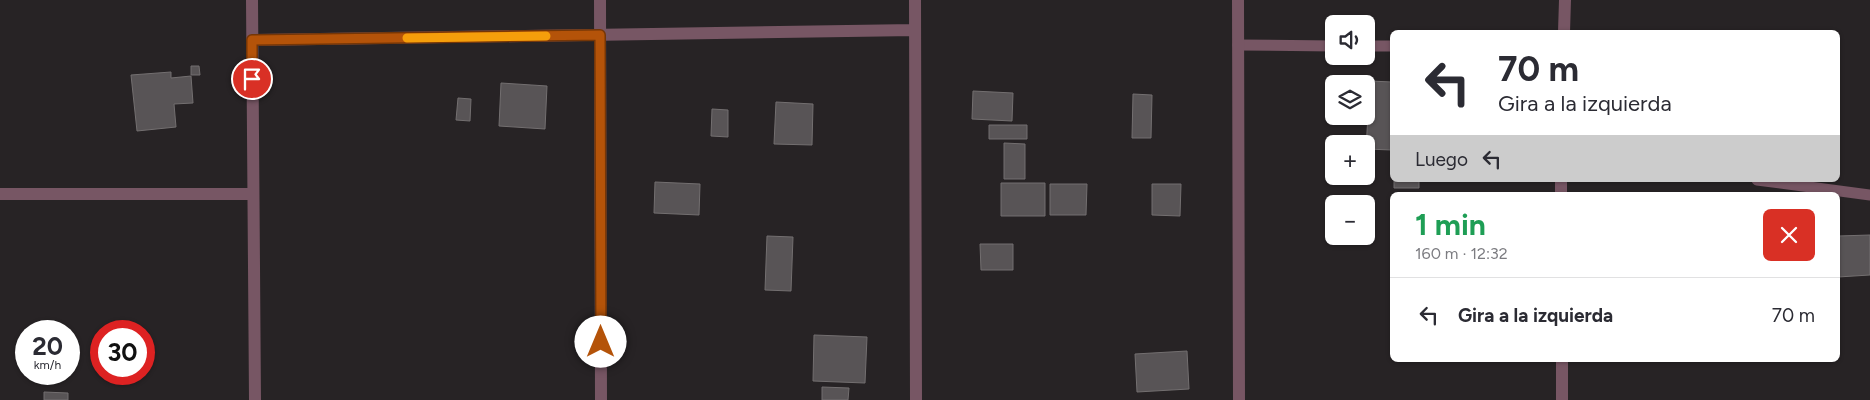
<!DOCTYPE html>
<html lang="es">
<meta charset="utf-8">
<style>
:root{--surface:#fff;--page:#f7f7f7;--text:#2b2b33;--muted:#7c7c81;--line:#e1e1e2}
body{margin:0;font-family:Figtree,sans-serif;background:var(--page);color:var(--text);height:100vh;display:flex;flex-direction:column;font-size:19px;white-space:nowrap}
*{box-sizing:border-box;margin:0}
p{font-size:16px;color:var(--muted)}
.icon{flex:none;width:28px;height:28px;fill:none;stroke:currentColor;stroke-width:2;stroke-linecap:round;stroke-linejoin:round}
.map{position:relative;flex:1;overflow:hidden}
.sheet{position:absolute;left:1390px;top:192px;width:450px;height:170px;display:flex;flex-direction:column;background:var(--surface);border-radius:8px;box-shadow:0 1px 4px #0004}
.sheet>*{flex:none}
.hud{position:absolute;left:1390px;top:30px;width:450px;height:152px;border-radius:8px;box-shadow:0 1px 4px #0004;background:#fff;color:var(--text);overflow:hidden}
.buttons{position:absolute;left:1325px;top:15px;display:grid;gap:10px}
.buttons a{display:grid;place-items:center;width:50px;height:50px;border-radius:8px;background:var(--surface);box-shadow:0 1px 4px #0004;font-size:25px}
.speed{position:absolute;left:15px;top:320px;display:flex;gap:10px;font-size:25px;font-weight:700;text-align:center}
.speed>*{display:grid;place-content:center;width:65px;height:65px;border-radius:50%;background:var(--surface);box-shadow:0 1px 4px #0004;line-height:1}
.speed small{font-size:12px;font-weight:400}
.speed .limit{border:8px solid #d22;background:#fff;color:#111}
.pin{position:absolute;display:grid;place-items:center;width:42px;height:42px;color:#fff;margin:-21px;border:2px solid #fff;border-radius:50%;box-shadow:0 1px 5px #0007}
.me{position:absolute;width:55px;margin:-28px;rotate:0deg;stroke-linejoin:round;filter:drop-shadow(0 0 4px #0008)}
.turn{display:flex;align-items:center;gap:18px;height:105px;padding:0 25px;font-size:22px}
.turn .icon{width:65px;height:65px;stroke-width:2.5}
.turn b{display:block;font-size:35px;line-height:42px}
.then{display:flex;align-items:center;height:48px;padding:0 25px;background:#0003;gap:10px;font-size:19px}
.round{display:grid;place-items:center;flex:none;width:52px;height:52px;border-radius:8px;background:var(--page)}
.head{display:flex;align-items:center;justify-content:space-between;height:85px;padding:0 25px}
h1{font-size:30px;font-weight:700;line-height:38px;color:#1e9e55}
ul{padding:0;list-style:none}
li{display:flex;align-items:center;gap:15px;height:75px;padding:0 25px;border-top:1px solid var(--line)}
li div{flex:1}
li b{display:block;font-size:19px}
li em{font-style:normal}
.map>svg:first-child{display:block}
</style>
<div class="map">
<svg width="1870" height="400" viewBox="0 0 1870 400">
<rect width="100%" height="100%" fill="#272325"/>
<path fill="#585456" stroke="#736f70" d="M191,66H199L200,75H191Z
M171,72V78L191,76L193,103L174,104L176,127L137,131L131,75Z
M1370,81L1392,82V150L1366,149Z
M501,83L547,86L545,129L499,126Z
M973,91L1013,93L1012,121L972,119Z
M1133,94L1152,95L1151,138H1132Z
M458,98L471,99L470,121L456,120Z
M776,102L813,104L812,145L774,144Z
M712,109L728,110V137L711,136Z
M989,125H1027V139H989Z
M1004,143L1025,144V179H1004Z
M1394,180H1419V188H1394Z
M655,182L700,184L699,215L654,213Z
M1001,183H1045V216H1001Z
M1050,184H1087L1086,215H1050Z
M1152,184H1181L1180,216L1152,215Z
M1870,235V275L1838,277V236Z
M767,236L793,237L791,291L765,290Z
M980,244H1013V270H981Z
M814,335L867,337L865,383L813,381Z
M1187,351L1189,389L1137,392L1135,354Z
M822,387L849,388L848,400H822Z
M44,392L68,393V400H44Z"/>
<g fill="none" stroke-linecap="round" stroke-linejoin="round">
<path stroke="#775664" stroke-width="11" d="M1238,45L1334,46
M1366,46H1392
M1757,180L1870,195"/>
<path stroke="#775664" stroke-width="12" d="M252,0L255,400
M600,0L601,400
M915,0L916,400
M1238,0L1239,400
M1564,32L1565,0
M252,40L915,30
M1561,180V195
M0,194H252
M1562,360V400"/>
</g>
<g fill="none" stroke-linecap="round" stroke-linejoin="round">
<g stroke="#753606" stroke-width="12">
<path id="route" d="M252,79V40L600,35L601,342"/>
</g>
<use href="#route" stroke="#b45309" stroke-width="9"/>
<path stroke="#f59e0b" stroke-width="9" d="M407,38L546,36"/>
</g>
</svg>
<div class="buttons">
<a><svg class="icon" aria-label="sound" viewBox="0 0 24 24"><path d="M4 9h4l5-4v14l-5-4H4zM17 9q2 3 0 6"/></svg></a>
<a><svg class="icon" aria-label="layers" viewBox="0 0 24 24"><path d="M12 4l9 5-9 5-9-5zM3 14l9 5 9-5"/></svg></a>
<a>+</a>
<a>−</a>
</div>
<div class="speed"><div>20<small>km/h</small></div><div class="limit">30</div></div>
<div class="pin" style="left:252px;top:79px;background:#d93025"><svg class="icon" aria-label="arrive" viewBox="0 0 24 24"><path d="M6 21V4h12l-3 4 3 4H6"/></svg></div>
<svg class="me" style="left:601px;top:342px" viewBox="-20 -20 40 40"><circle r="19" fill="#fff"/><path d="M0-13L10 11 0 6-10 11z" fill="#b45309"/></svg>
<div class="hud">
<div class="turn"><svg class="icon" aria-label="left" viewBox="0 0 24 24"><path d="M17 20v-9H6M10 6l-5 5 5 5"/></svg><div><b>70 m</b>Gira a la izquierda</div></div>
<div class="then">Luego<svg class="icon" aria-label="left" viewBox="0 0 24 24"><path d="M17 20v-9H6M10 6l-5 5 5 5"/></svg></div>
</div>
<section class="sheet">
<div class="head"><div><h1>1 min</h1><p>160 m · 12:32</p></div><a class="round" style="background:#d93025;color:#fff"><svg class="icon" aria-label="close" viewBox="0 0 24 24"><path d="M6 6l12 12M18 6L6 18"/></svg></a></div>
<ul>
<li><svg class="icon" aria-label="left" viewBox="0 0 24 24"><path d="M17 20v-9H6M10 6l-5 5 5 5"/></svg><div><b>Gira a la izquierda</b></div><em>70 m</em></li>
</ul>
</section>
</div>
